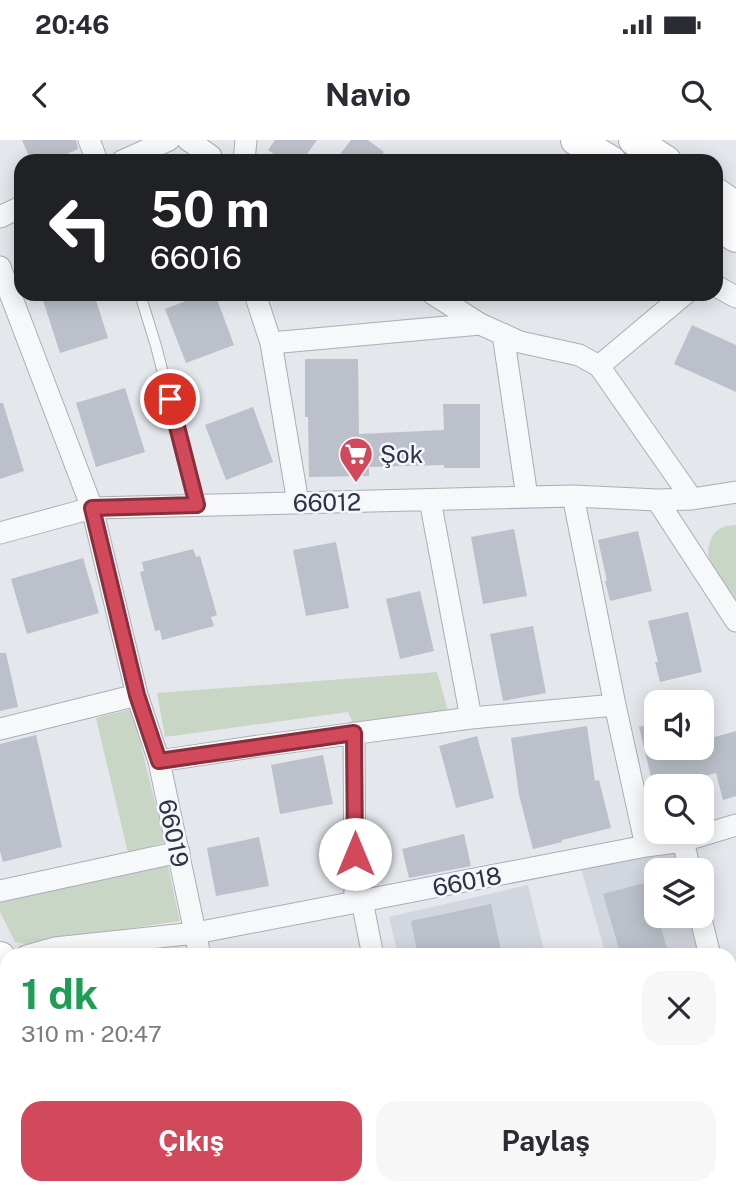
<!DOCTYPE html>
<html lang="tr">
<meta charset="utf-8">
<style>
:root{--surface:#fff;--page:#f7f7f7;--text:#2b2b33;--muted:#7c7c81;--accent:#d1495b}
body{margin:0;font-family:"Public Sans",sans-serif;background:var(--page);color:var(--text);height:100vh;display:flex;flex-direction:column;font-size:26px;white-space:nowrap}
*{box-sizing:border-box;margin:0}
p{font-size:23px;color:var(--muted)}
.icon{flex:none;width:38px;height:38px;fill:none;stroke:currentColor;stroke-width:2;stroke-linecap:round;stroke-linejoin:round}
.map{position:relative;flex:1;overflow:hidden}
.details{position:absolute;left:0px;top:808px;width:737px;height:247px;display:flex;flex-direction:column;background:var(--surface);border-radius:21px 21px 0 0;box-shadow:0 4px 18px #0003}
.details>*{flex:none}
.top-card{position:absolute;left:14px;top:14px;width:709px;height:147px;border-radius:21px;box-shadow:0 4px 18px #0003;background:#202124;color:#fff;overflow:hidden}
.buttons{position:absolute;left:644px;top:550px;display:grid;gap:14px}
.buttons a{display:grid;place-items:center;width:70px;height:70px;border-radius:14px;background:var(--surface);box-shadow:0 4px 18px #0003;font-size:35px}
.pin{position:absolute;display:grid;place-items:center;width:60px;height:60px;color:#fff;margin:-30px;border:4px solid #fff;border-radius:50%;box-shadow:0 2px 7px #0007}
.me{position:absolute;width:77px;margin:-38px;rotate:0deg;stroke-linejoin:round;filter:drop-shadow(0 0 5px #0008)}
.turn{display:flex;align-items:center;gap:24px;height:147px;padding:0 21px;font-size:32px}
.turn .icon{width:91px;height:91px;stroke-width:2.5}
.turn b{display:block;font-size:49px;line-height:60px}
.round{display:grid;place-items:center;flex:none;width:74px;height:74px;border-radius:21px;background:var(--page)}
.overview{display:flex;align-items:center;justify-content:space-between;height:119px;padding:0 21px}
h1{font-size:42px;font-weight:700;line-height:52px;color:#1e9e55}
.cta{display:flex;gap:14px;margin-top:auto;padding:14px 21px}
.cta a{flex:1;height:80px;border-radius:21px;background:var(--accent);color:#fff;font-size:28px;font-weight:700;line-height:80px;text-align:center}
.cta a+a{background:var(--page);color:var(--text)}
.status{display:flex;justify-content:space-between;align-items:center;height:49px;padding:0 35px;background:var(--surface);direction:ltr}
.status svg{height:19px;fill:currentColor}
header{display:flex;justify-content:space-between;align-items:center;height:91px;padding:0 21px;background:var(--surface);font-size:32px;font-weight:700}
.map>svg:first-child{display:block}
</style>
<div class="status"><b>20:46</b><svg viewBox="0 0 49 12"><path d="M0 12V9h3v3zM5 12V6h3v6zM10 12V3h3v9zM15 12V0h3v12zM26 1h20v11H26zM47 4h2v5h-2z"/></svg></div>
<header><svg class="icon" aria-label="back" viewBox="0 0 24 24"><path d="M15 5l-7 7 7 7"/></svg>Navio<svg class="icon" aria-label="search" viewBox="0 0 24 24"><circle cx="10" cy="10" r="6"/><path d="M15 15l6 6"/></svg></header>
<div class="map">
<svg width="736" height="1055" viewBox="0 0 736 1055">
<rect width="100%" height="100%" fill="#e4e7ec"/>
<path fill="#d2d6de" d="M672,703L678,730H656V775H689L699,815H606L580,725Z
M528,745L545,815H398L389,777Z"/>
<path fill="#c9d6c5" d="M736,385V462C724,445 702,424 710,402C715,388 722,386 736,385Z
M437,532L448,571L353,583L348,572L165,597L157,553Z
M132,569L165,702L128,713L96,578Z
M167,721L180,781L25,804L15,802L0,772V762Z
M644,1048H707L705,1055H643Z"/>
<path fill="#bbc0ca" d="M22,0H76L78,9L52,21H31Z
M275,0H317L302,21H284L268,10Z
M351,0H368L384,12L377,21H335Z
M41,154H94L108,198L60,213Z
M204,154H215L234,205L186,223L165,169Z
M692,185L736,205V252L674,224Z
M305,219H358L359,294L444,290L443,264H480V328H444V325L369,327V336L309,337L308,277H305Z
M125,248L145,312L96,327L76,263Z
M0,263H3L24,331L0,339Z
M253,267L273,322L226,340L205,285Z
M514,389L527,456L483,464L471,397Z
M638,391L652,451L610,461L605,441H607L598,400Z
M336,402L349,468L306,476L293,410Z
M193,409L196,417L200,416L217,475L211,477L214,486L162,500L160,490L155,491L147,460L140,432L144,431L142,422Z
M83,418L99,473L27,494L11,439Z
M420,451L434,511L400,519L386,459Z
M688,472L702,532L660,542L655,522H658L648,481Z
M533,486L546,553L503,561L490,494Z
M0,513H6L18,567L0,571Z
M656,583V607H710L708,599L736,591V656L723,660L716,633L666,646H656V648L654,649L639,587Z
M587,586L595,641L599,640L611,688L562,700V702L533,709L519,655L511,598Z
M36,595L62,707L3,722L0,711V604Z
M477,596L494,658L456,668L439,606Z
M323,615L333,664L280,674L271,625Z
M464,694L471,726L409,738L402,709Z
M259,697L269,746L216,756L207,708Z
M648,742L669,816H621L603,754Z
M491,764L502,816H418L411,781Z"/>
<g fill="none" stroke-linecap="round" stroke-linejoin="round">
<g stroke="#a9aeb7" stroke-width="12">
<path id="service" d="M140,154L156,206L197,365"/>
</g>
<g stroke="#a9aeb7" stroke-width="23">
<path id="minor" d="M89,0L97,21
M188,0L211,16L212,21
M122,21L169,0
M244,21L246,0
M0,77L21,67
M0,127L92,368L137,555L159,621L200,816
M716,146L736,157
M255,154L271,203L298,363
M433,154L480,184L520,202L579,215L599,226L692,359
M503,194L527,357
M271,203L480,184
M599,226L685,154
M573,356L615,565L646,706
M430,360L471,578
M657,360L736,481
M0,393L92,368L573,356L657,360L692,359L736,352
M0,589L137,555
M354,593L355,763
M159,621L259,606L471,578L615,565
M683,701L690,730
M0,751L179,712
M362,761L373,816
M700,775L710,816
M26,816L55,808L196,793L646,706L683,701L736,685
M730,901L733,914L730,920
M730,944L736,948
M145,1055L242,1048
M443,1055L444,1048
M613,1055L614,1048"/>
</g>
<g stroke="#a9aeb7" stroke-width="32">
<path id="secondary" d="M576,0L611,21
M634,0L666,21
M716,53L736,67
M716,84L736,97
M0,817L7,831
M0,911L7,926
M65,1048L67,1055
M105,1048L108,1055"/>
</g>
<use href="#service" stroke="#f7f8fa" stroke-width="10"/>
<use href="#minor" stroke="#f7f8fa" stroke-width="21"/>
<use href="#secondary" stroke="#fff" stroke-width="30"/>
</g>
<g fill="none" stroke-linecap="round" stroke-linejoin="round">
<g stroke="#882f3b" stroke-width="18">
<path id="route" d="M170,259L197,365L92,368L137,555L159,621L354,593L355,714"/>
</g>
<use href="#route" stroke="#d1495b" stroke-width="12"/>
</g>
<defs>
<g id="supermarket-pin" transform="scale(1.75)"><path d="M0 17L-7.5 6A9.5 9.5 0 1 1 7.5 6Z" fill="#d1495b" stroke="#f4f6f9"/><path d="M-6-5.5h2.5l.6 2H6L4.5 2H-2.5L-4.4-4H-6ZM-1.5 3.2a1.3 1.3 0 1 0 .1 0ZM3 3.2a1.3 1.3 0 1 0 .1 0Z" fill="#fff"/></g>
</defs>
<g fill-rule="evenodd">
<use href="#supermarket-pin" x="356" y="314"/>
</g>
<g text-anchor="middle" dominant-baseline="central" stroke-width="5" stroke-linejoin="round" paint-order="stroke">
<g font-size="24" fill="#2b3445" stroke="#f4f6f9" text-anchor="start">
<text x="380" y="314">Şok</text>
</g>
<g font-size="24" fill="#2b3445" stroke="#f4f6f9">
<text transform="translate(327 362) rotate(-1)">66012</text>
<text transform="translate(174 693) rotate(78)">66019</text>
<text transform="translate(467 741) rotate(-11)">66018</text>
</g>
</g>
</svg>
<div class="buttons">
<a><svg class="icon" aria-label="sound" viewBox="0 0 24 24"><path d="M4 9h4l5-4v14l-5-4H4zM17 9q2 3 0 6"/></svg></a>
<a><svg class="icon" aria-label="search" viewBox="0 0 24 24"><circle cx="10" cy="10" r="6"/><path d="M15 15l6 6"/></svg></a>
<a><svg class="icon" aria-label="layers" viewBox="0 0 24 24"><path d="M12 4l9 5-9 5-9-5zM3 14l9 5 9-5"/></svg></a>
</div>
<div class="pin" style="left:170px;top:259px;background:#d93025"><svg class="icon" aria-label="arrive" viewBox="0 0 24 24"><path d="M6 21V4h12l-3 4 3 4H6"/></svg></div>
<svg class="me" style="left:355px;top:714px" viewBox="-20 -20 40 40"><circle r="19" fill="#fff"/><path d="M0-13L10 11 0 6-10 11z" fill="#d1495b"/></svg>
<div class="top-card">
<div class="turn"><svg class="icon" aria-label="left" viewBox="0 0 24 24"><path d="M17 20v-9H6M10 6l-5 5 5 5"/></svg><div><b>50 m</b>66016</div></div>
</div>
<section class="details">
<div class="overview"><div><h1>1 dk</h1><p>310 m · 20:47</p></div><a class="round"><svg class="icon" aria-label="close" viewBox="0 0 24 24"><path d="M6 6l12 12M18 6L6 18"/></svg></a></div>
<div class="cta"><a>Çıkış</a><a>Paylaş</a></div>
</section>
</div>
